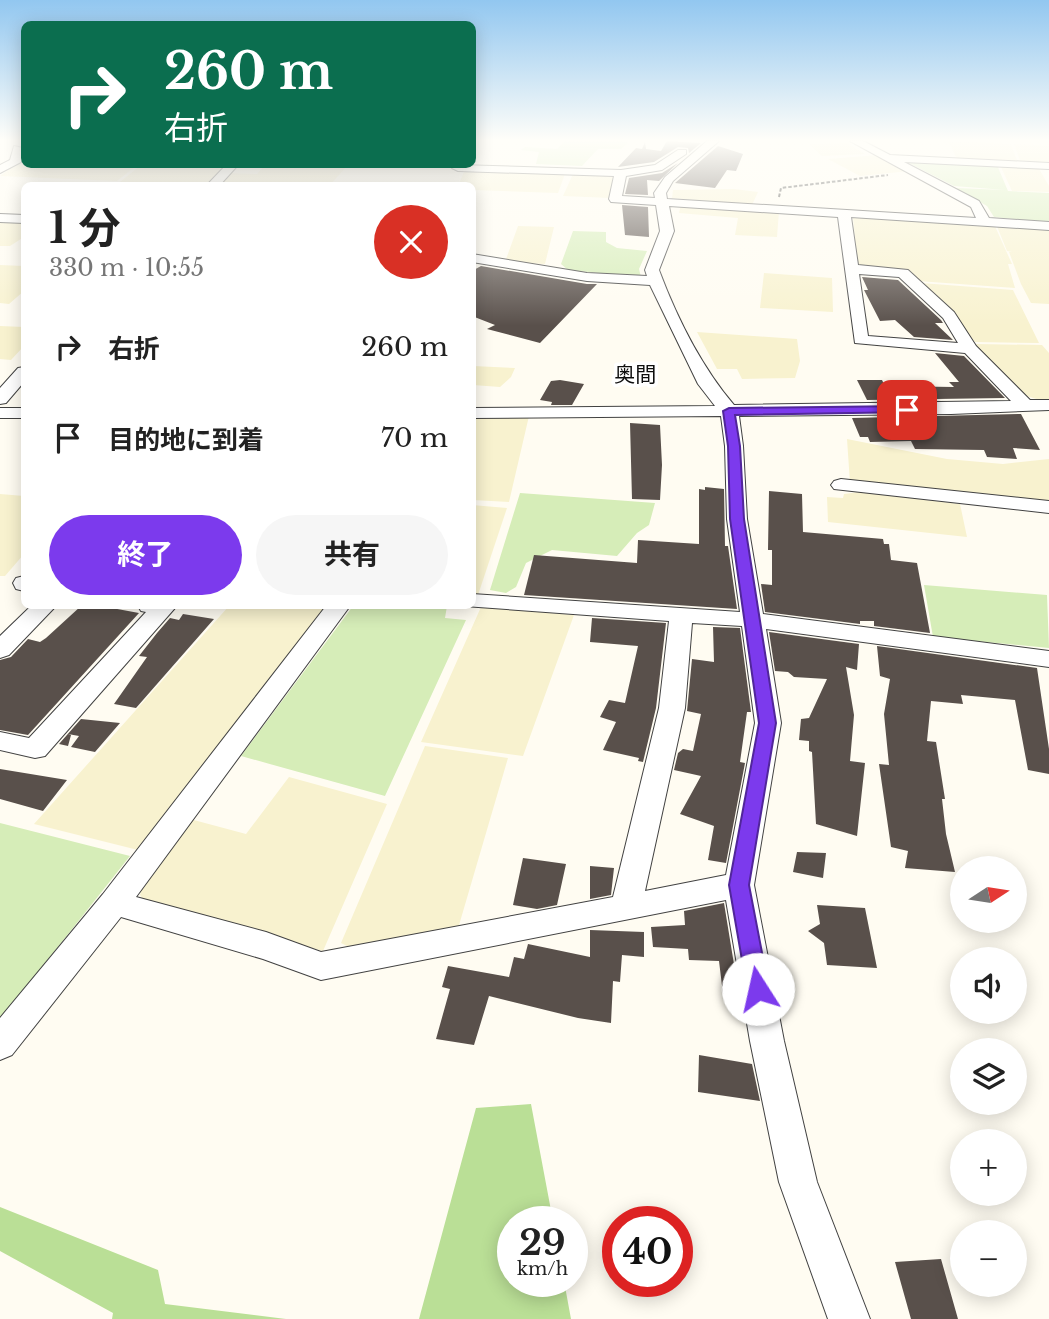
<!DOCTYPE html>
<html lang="ja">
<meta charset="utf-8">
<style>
:root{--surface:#fff;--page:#f6f6f6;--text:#222;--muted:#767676;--accent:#7c3aed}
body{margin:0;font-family:"Libre Baskerville","Noto Sans JP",serif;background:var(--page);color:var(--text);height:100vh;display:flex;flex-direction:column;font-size:26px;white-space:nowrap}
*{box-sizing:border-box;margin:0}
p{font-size:23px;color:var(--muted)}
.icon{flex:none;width:38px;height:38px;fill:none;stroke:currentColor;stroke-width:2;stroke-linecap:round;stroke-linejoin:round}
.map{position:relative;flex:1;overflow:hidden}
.side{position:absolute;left:21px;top:182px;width:455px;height:427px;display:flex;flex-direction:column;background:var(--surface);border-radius:10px;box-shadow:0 4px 18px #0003}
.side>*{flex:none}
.hud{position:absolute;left:21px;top:21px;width:455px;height:147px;border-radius:10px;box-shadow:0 4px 18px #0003;background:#0b6e4f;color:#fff;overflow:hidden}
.needle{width:46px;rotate:78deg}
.buttons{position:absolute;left:950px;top:856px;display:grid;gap:14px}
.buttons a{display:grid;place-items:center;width:77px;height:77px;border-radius:50%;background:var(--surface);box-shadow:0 4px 18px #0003;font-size:35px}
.speed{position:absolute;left:497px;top:1206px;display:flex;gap:14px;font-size:35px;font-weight:700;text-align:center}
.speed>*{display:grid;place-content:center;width:91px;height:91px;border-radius:50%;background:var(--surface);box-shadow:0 4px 18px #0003;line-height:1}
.speed small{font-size:18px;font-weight:400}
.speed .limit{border:10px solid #d22;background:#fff;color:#111}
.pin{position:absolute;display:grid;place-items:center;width:60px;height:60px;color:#fff;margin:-30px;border-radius:14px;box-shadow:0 4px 10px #0006}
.me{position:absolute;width:77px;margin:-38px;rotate:350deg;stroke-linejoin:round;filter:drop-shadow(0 0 5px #0008)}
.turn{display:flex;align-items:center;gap:24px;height:147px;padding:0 28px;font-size:32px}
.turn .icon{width:91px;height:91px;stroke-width:2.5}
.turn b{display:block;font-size:49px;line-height:60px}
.round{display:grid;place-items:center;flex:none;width:74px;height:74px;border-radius:37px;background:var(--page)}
.head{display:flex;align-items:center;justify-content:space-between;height:119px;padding:0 28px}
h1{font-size:42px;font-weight:700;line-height:52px}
.cta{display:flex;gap:14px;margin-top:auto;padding:14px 28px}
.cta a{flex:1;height:80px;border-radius:42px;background:var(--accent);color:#fff;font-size:28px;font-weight:700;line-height:80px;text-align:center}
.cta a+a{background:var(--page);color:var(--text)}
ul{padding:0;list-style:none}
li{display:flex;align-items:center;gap:21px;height:91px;padding:0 28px}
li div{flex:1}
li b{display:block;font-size:26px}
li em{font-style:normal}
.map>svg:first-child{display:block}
</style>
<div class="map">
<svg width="1049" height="1319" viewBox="0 0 1049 1319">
<rect width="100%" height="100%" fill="#fffcf2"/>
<path fill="#f8f2cf" d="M948,141L1011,144L1018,163L957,159Z
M847,143L865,154L822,156L809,144Z
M1014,144L1049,146V165L1021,163Z
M22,154H24V164L137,165L117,181L0,176L22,160Z
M878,155L909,171L860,176L828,159Z
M222,164L226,166L207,185L115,186L141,165Z
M239,165H348L330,185L217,186L230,173L257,174L263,167Z
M1000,165L1038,167L1049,186V192L1012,191Z
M470,171L565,174L558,193L473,190L472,186H458L464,172Z
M573,174L613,175L616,177L611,198L563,196Z
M734,189L758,192L752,205L672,198L673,190Z
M681,204L779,211L777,237L735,235L738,218L679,213Z
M860,215L994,224L1012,264H1008L1015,288L918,281L857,264L853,217Z
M0,220L24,221V237L10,246H0Z
M996,224L1049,227V304L1031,303L1021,284L1009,252H1012L1007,251Z
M518,226L554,227L545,264L505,262Z
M0,265L24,266V291L9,304L0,303Z
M764,273L832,278L833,312L760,308Z
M921,283L1013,290L1039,343L975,342L952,312Z
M0,326L24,327V346L11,360L0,359Z
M697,332L797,339L800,361L795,378L742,379L737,369H717Z
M975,344L1042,345L1049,353V400H1040L1023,395Z
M473,366L515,368L511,377L500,387L473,385Z
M472,416H529L509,502L473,500Z
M847,439L947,459L1003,464L1049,459V502L850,483Z
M859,492L960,504L967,537L828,522L827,497L843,498L844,494Z
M0,494L24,496V554L5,576H0Z
M472,505L507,508L478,595H473Z
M229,606L331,607L142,851L34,824Z
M481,607L574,615L523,756L421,742Z
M425,746L508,758L457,932L351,948L341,943Z
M289,777L387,804L323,951L146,903L140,895L144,877L190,819L246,834Z"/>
<path fill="#d6edb8" d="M565,141H624L628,143L621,149H598L582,166L536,164L539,152L521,150L525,147L557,149Z
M905,161L997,165L1008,191L1049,193V223L994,217L987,206L956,188L1005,190L954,186Z
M573,231L606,232V242L617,248L647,251L639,269L641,277L568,270L561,264Z
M520,493L655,503L649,525L637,533L617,556L552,550L526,563L516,587L506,593L490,590Z
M924,585L1047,595L1049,648L933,637Z
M353,606H447L445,618L466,620L385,796L241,756Z
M0,823L130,856L0,1020Z"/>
<path fill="#badf96" d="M531,1104L553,1221L513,1222V1281H564L571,1319H419L476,1108Z
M0,1207L158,1270L165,1304L286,1319H112L113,1313L0,1251Z"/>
<path fill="#59504b" d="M667,141L701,143L689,153L688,148L678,147L654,162L618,167L636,148L642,149L645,142L646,149L661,151Z
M718,146L743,154L736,171L727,170L715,188L675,183Z
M678,163L659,181L647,180L648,195L625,194L629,178L662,173Z
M622,205L648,207L649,237L625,235Z
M481,266L587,284H597L540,343L487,329L495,325L472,316V271Z
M862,277L898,280L941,320L943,323H935L953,340L914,337L895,320L880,321L864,290H868Z
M935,353L964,356L1005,398L867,400L857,380H882L885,386L954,387L949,382H959Z
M560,380L584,384L572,405H551L552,402L540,400L551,381Z
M1021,414L1040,450L1013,448L1017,459L987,457L984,450L915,449L911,441L870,442L868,437H860L852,418Z
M630,423L660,425L662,465L660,500L632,499Z
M705,487L724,489L725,546H728L737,609L524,595L534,555L637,563L638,540L699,544V489L705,490Z
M769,491L802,494L803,532L883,539L884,544H889L891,560L917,563L930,633L874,626V621H860V624L765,612L761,584L772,585V550H768Z
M81,606H101L139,613L28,735L0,730V660L11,657L28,639L40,642L46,638Z
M183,614L214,619L136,708L114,704L147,657L139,656L157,633L170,618L179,620Z
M592,618L666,623L656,708L643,762L638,761L639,758L603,750L616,722L600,717L609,700L625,703L638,646L590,642Z
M713,627L740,628L751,712H747L740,762L745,763L726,863L708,860L714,826L680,814L701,776L674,770L678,753L683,749L693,751L701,714L687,711L692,659L714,662Z
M769,632L859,644L857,670L846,667L854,715L850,761L865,763L857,836L816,824L812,752L809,751V741L799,740L801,719L809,718L827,679L794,677L788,672L775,671Z
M877,646L1037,668L1049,749V774L1028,770L1015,700L961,695L963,704L931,701L927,741L936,742L945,799H942L946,834L955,872L905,868L908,851L891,847L879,764L889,765L884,714L890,679L880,676Z
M81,719L120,723L95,752L71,747L79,736L68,734L71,735L68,746L59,744Z
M0,769L67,780L43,811L0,799Z
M797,852L826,853L823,878L793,872Z
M523,858L566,864L557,905L537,909L513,905Z
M590,866L614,868L611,895L590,899Z
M724,903L739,995L723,994L719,961L689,960L688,949L653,947L651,927L685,925L684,911Z
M817,905L865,908L877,968L827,965L824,943L808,931L820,924Z
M590,930L644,932V957L622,955L620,982L613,981L611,1023L578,1018L489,996L474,1045L436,1039L450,989L442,987L448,966L509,977L514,957L524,959L528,944L590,957Z
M699,1055L752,1064L760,1101L698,1092Z
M941,1259L958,1319H911L895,1262Z"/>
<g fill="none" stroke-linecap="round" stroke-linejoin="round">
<g stroke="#424242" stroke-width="2">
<path id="minor" d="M707,141H719L673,181L666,193L667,199L976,218L971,207L850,141H863L890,155L1049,163V169L904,162L979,201L989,218L1049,222V230L851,217L858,265L908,270L954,312L976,346L1030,400H1049V410L951,414L739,416L743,446L747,519L763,614L1049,651V667L766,629L781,723L754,885L784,1041L817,1182L870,1319H828L779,1182L750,1041L726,900L321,980L263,959L121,917L12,1055L0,1060V1018L103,894L326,606H350L136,897L266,932L321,952L613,897L659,708L669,621L464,606H472V594L740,612L727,519L725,446L721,416L472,418V408L715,406L698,384L650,285L587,281L472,262V254L587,273L647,276L645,270L660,231L656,205L611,202L609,199L614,176L458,171L452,168L458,165L621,170L655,165L678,150H686V154L662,170L626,176L622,196L655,198L654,193L665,177ZM669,206L838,217L855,343L965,353L1011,401L734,405C701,366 677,318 659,270L674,231ZM859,274L899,277L943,318L958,343L868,336ZM692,623L742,626L755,723L726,875L645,891L685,708Z
M14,146L23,148L21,162L0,173V165L10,160Z
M227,164H239L219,186H206Z
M0,214L24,215V223L0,222Z
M24,367V382L6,403L0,404V388L18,368Z
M0,408H24V418H0Z
M841,479L1049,501V513L834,489L831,485L834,481Z
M24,576V591L16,589L13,583L16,578Z
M31,606H56L9,655L0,658V636Z
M138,606H173L175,608L45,756L35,758L0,750V732L29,738L146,612L141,611Z"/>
</g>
<path stroke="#313131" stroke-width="2" stroke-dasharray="3.5 2" stroke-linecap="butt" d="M779,197L781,188L888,175"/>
<use href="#minor" fill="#fff" fill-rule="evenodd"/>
</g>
<linearGradient id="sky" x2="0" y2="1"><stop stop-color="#92c7f0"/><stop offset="0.43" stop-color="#fffef9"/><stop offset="1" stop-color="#fffef9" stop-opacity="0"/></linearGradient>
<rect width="1049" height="326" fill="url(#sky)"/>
<path fill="#7c3aed" stroke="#51269a" stroke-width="2" d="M907,406L911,407V412L735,415L740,446L744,519L776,723L749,885L769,989L766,995L758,998L750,995L747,989L729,885L759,723L730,519L728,446L723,411L729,408Z"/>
<g text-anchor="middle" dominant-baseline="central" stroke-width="7" stroke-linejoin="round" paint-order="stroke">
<g font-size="21" fill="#0f0f0f" stroke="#fff">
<text x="635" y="375">奥間</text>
</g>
</g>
</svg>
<div class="buttons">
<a><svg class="needle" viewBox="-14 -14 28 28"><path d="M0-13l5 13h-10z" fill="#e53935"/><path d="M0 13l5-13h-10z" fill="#767676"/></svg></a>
<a><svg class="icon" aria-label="sound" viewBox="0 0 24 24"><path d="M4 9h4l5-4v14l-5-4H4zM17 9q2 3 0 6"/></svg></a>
<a><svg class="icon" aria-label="layers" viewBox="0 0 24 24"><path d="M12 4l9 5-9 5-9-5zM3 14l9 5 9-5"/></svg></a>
<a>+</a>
<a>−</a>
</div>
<div class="speed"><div>29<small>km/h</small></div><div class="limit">40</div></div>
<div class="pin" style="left:907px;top:410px;background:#d93025"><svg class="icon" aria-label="arrive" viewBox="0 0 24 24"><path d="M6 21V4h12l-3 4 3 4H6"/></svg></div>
<svg class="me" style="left:758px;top:989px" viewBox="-20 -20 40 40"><circle r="19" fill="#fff"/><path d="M0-13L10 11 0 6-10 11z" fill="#7c3aed"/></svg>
<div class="hud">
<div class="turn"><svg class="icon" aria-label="right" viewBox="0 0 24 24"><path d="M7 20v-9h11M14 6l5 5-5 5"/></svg><div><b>260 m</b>右折</div></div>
</div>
<section class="side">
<div class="head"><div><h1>1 分</h1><p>330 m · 10:55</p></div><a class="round" style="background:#d93025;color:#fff"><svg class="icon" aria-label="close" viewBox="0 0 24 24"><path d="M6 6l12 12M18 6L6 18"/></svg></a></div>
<ul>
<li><svg class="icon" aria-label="right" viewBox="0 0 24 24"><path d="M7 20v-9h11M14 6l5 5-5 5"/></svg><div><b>右折</b></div><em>260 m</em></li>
<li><svg class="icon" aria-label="arrive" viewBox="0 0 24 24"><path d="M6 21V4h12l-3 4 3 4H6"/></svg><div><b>目的地に到着</b></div><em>70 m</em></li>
</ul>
<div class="cta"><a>終了</a><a>共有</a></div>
</section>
</div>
